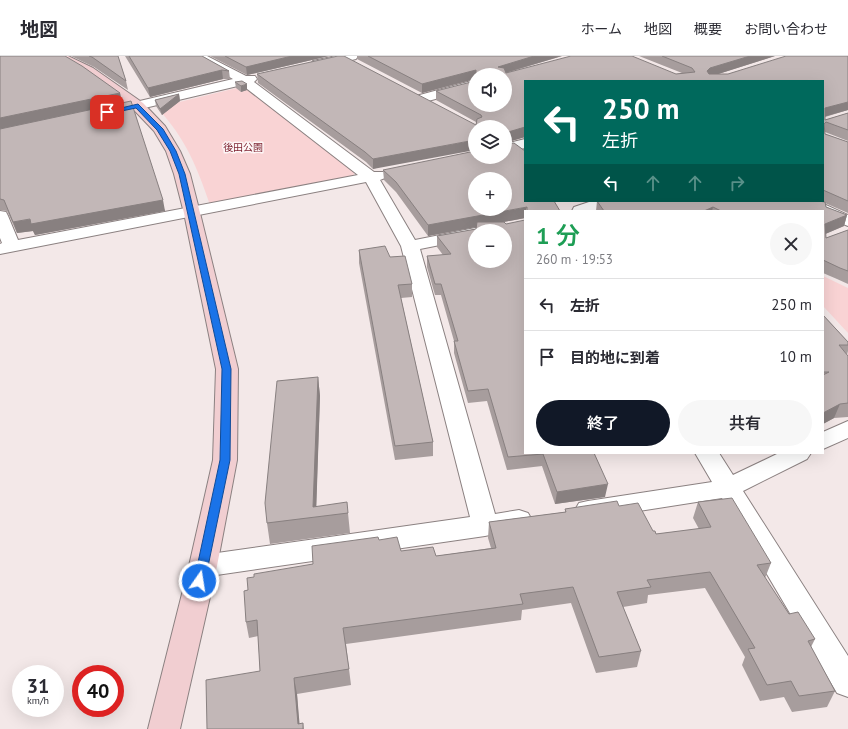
<!DOCTYPE html>
<html lang="ja">
<meta charset="utf-8">
<style>
:root{--surface:#fff;--page:#f7f7f7;--text:#2b2b33;--muted:#7c7c81;--line:#e1e1e2;--accent:#111827}
body{margin:0;font-family:"PT Sans","Noto Sans JP",sans-serif;background:var(--page);color:var(--text);height:100vh;display:flex;flex-direction:column;font-size:15px;white-space:nowrap}
*{box-sizing:border-box;margin:0}
p{font-size:13px;color:var(--muted)}
.icon{flex:none;width:22px;height:22px;fill:none;stroke:currentColor;stroke-width:2;stroke-linecap:round;stroke-linejoin:round}
.map{position:relative;flex:1;overflow:hidden}
.sheet{position:absolute;left:524px;top:154px;width:300px;height:244px;display:flex;flex-direction:column;background:var(--surface);border-radius:0px;box-shadow:0 4px 16px #0002}
.sheet>*{flex:none}
.banner{position:absolute;left:524px;top:24px;width:300px;height:122px;border-radius:0px;box-shadow:0 4px 16px #0002;background:#00695c;color:#fff;overflow:hidden}
.controls{position:absolute;left:468px;top:12px;display:grid;gap:8px}
.controls a{display:grid;place-items:center;width:44px;height:44px;border-radius:50%;background:var(--surface);box-shadow:0 4px 16px #0002;font-size:20px}
.speed{position:absolute;left:12px;top:609px;display:flex;gap:8px;font-size:20px;font-weight:700;text-align:center}
.speed>*{display:grid;place-content:center;width:52px;height:52px;border-radius:50%;background:var(--surface);box-shadow:0 4px 16px #0002;line-height:1}
.speed small{font-size:10px;font-weight:400}
.speed .limit{border:6px solid #d22;background:#fff;color:#111}
.pin{position:absolute;display:grid;place-items:center;width:34px;height:34px;color:#fff;margin:-17px;border-radius:8px;box-shadow:0 2px 6px #0006}
.me{position:absolute;width:44px;margin:-22px;rotate:13deg;stroke-linejoin:round;filter:drop-shadow(0 0 3px #0008)}
.turn{display:flex;align-items:center;gap:14px;height:84px;padding:0 12px;font-size:18px}
.turn .icon{width:52px;height:52px;stroke-width:2.5}
.turn b{display:block;font-size:28px;line-height:34px}
.lanes{display:flex;align-items:center;height:38px;padding:0 12px;background:#0003;justify-content:center;gap:20px;direction:ltr}
.lanes .off{opacity:.35}
.round{display:grid;place-items:center;flex:none;width:42px;height:42px;border-radius:21px;background:var(--page)}
.overview{display:flex;align-items:center;justify-content:space-between;height:68px;padding:0 12px}
h1{font-size:24px;font-weight:600;line-height:30px;color:#1e9e55}
.button{display:flex;gap:8px;margin-top:auto;padding:8px 12px}
.button a{flex:1;height:46px;border-radius:24px;background:var(--accent);color:#fff;font-size:16px;font-weight:600;line-height:46px;text-align:center}
.button a+a{background:var(--page);color:var(--text)}
ul{padding:0;list-style:none}
li{display:flex;align-items:center;gap:12px;height:52px;padding:0 12px;border-top:1px solid var(--line)}
li div{flex:1}
li b{display:block;font-size:15px}
li em{font-style:normal}
header{display:flex;align-items:center;gap:24px;box-sizing:border-box;height:56px;padding:0 20px;background:var(--surface);border-bottom:1px solid var(--line)}
header strong{font-size:19px}
nav{display:flex;gap:22px;margin-inline-start:auto;font-size:14px}
.map>svg:first-child{display:block}
</style>
<header>
<strong>地図</strong>
<nav><a>ホーム</a><a>地図</a><a>概要</a><a>お問い合わせ</a></nav>
</header>
<div class="map">
<svg width="848" height="673" viewBox="0 0 848 673">
<rect width="100%" height="100%" fill="#f3e8e8"/>
<path fill="#f9d3d4" d="M245,30L355,116L353,120L210,149C198,113 185,81 158,53L163,50Z
M823,220L848,232V277L823,250Z"/>
<g fill="none" stroke-linecap="round" stroke-linejoin="round">
<g stroke="#8b8181" stroke-width="2">
<path id="street" d="M192,0H207L246,20H255L257,23L254,26L374,116H385L388,119L385,122L380,124L415,184L475,172L481,173L482,175H475V182L420,193L495,458L519,454L528,457L532,464L528,471L485,480L203,521L193,518L189,510L193,502L203,499L470,461L401,190L366,126L0,198V188L2,187L0,182V155L6,156L8,160L18,184L358,119L242,29L115,59L110,58L108,55L110,52L233,23Z
M336,0H358L356,3L317,12L311,8L313,5Z
M475,24V32L421,47L414,43L416,40Z
M525,83V92L505,97V88Z
M592,145H615C607,157 585,155 572,155L574,151Z
M795,145H817L848,159V170L823,160V155C813,155 801,154 795,145Z
M848,365V382L823,393V376Z
M695,397H719L733,419L779,397H811L807,403L743,435L848,600V641L837,637L722,442L588,463L579,461L575,454L579,447L588,445L712,426Z"/>
</g>
<g stroke="#8b8181" stroke-width="2">
<path id="secondary" d="M53,0H68L93,12L143,47L165,70L180,95L190,118L200,157L238,313L237,404L217,510L180,673H148L189,510L213,404L216,313L184,157L174,118L166,95L154,75L133,53L85,18Z"/>
</g>
<use href="#street" fill="#fff" fill-rule="evenodd"/>
<use href="#secondary" fill="#f1ced1" fill-rule="evenodd"/>
</g>
<path fill="#a79d9d" d="M0,0L120,37L122,47L165,155L35,179L33,175L17,177L7,155L0,154Z
M71,0H118L126,25L128,34L94,11Z
M125,0H202L229,15L230,23H223L150,41Z
M210,0H329L247,19Z
M357,0H562L506,17L676,18L682,17L639,0H775L718,18H728L848,0V54L825,61V64L848,57V85L825,76V78L848,86V157L825,147L826,151L847,159L844,170L825,178L826,182L848,174V228L837,223L823,217V155H596L597,145L822,146L821,145H823V25H525V81L505,87V71L373,113L366,106L258,27L257,18L476,69V66L436,44V35L505,49L475,19V23L422,37L357,3Z
M235,26L247,34L241,36L236,32Z
M179,38L180,45L162,59L156,50L155,44Z
M383,114L525,162L504,166L525,397H594L605,441L555,448L542,410L507,414L487,345L468,347L454,297V285L441,239H435L427,211V200L443,199L437,191V180L476,173V171L428,180L396,136L384,124Z
M359,194L390,201L412,228V241L401,242L433,386V400L395,404L359,207Z
M823,259L848,286V295L847,299L848,300V361L834,362L823,368Z
M318,321L320,340L316,451L348,457L350,477L270,488L267,467Z
M698,446L771,507L765,522L789,558L815,583L811,591L835,635L827,651L792,656L784,641L760,645L742,609L745,601L705,532L648,539L647,547L623,551L641,595L637,611L596,617L571,547L522,554L521,564L346,588L349,613L351,629L297,638L299,668L303,667L304,673H207L260,615L258,580L249,582L246,566L248,534L254,521L313,508L379,484L401,495L436,500L491,492L488,482L489,466L565,456V453L619,450L656,478L699,473L693,462Z"/>
<path fill="#888080" d="M292,0H329L247,19L246,11Z
M534,0H562L498,19V11Z
M750,0H775L709,21L707,15L710,12Z
M222,14L223,23L150,41L148,32Z
M476,14V19H475V23L422,37V28Z
M247,28V34L241,36V30Z
M120,37L122,47L0,73V62Z
M179,38L180,45L162,59L160,53Z
M848,46V54L823,61L825,52Z
M525,71V81L505,87V77Z
M475,84V94L373,113V103Z
M163,144L165,155L35,179L33,175L17,177L13,166Z
M527,151L526,155H525V162L428,180V169Z
M713,151L712,155H704Z
M847,159L844,170L823,179L825,168Z
M318,321L320,340L316,461L313,451Z
M840,348L834,362L823,368V357Z
M608,428L605,441L555,448L557,436Z
M294,622L297,638L300,673L298,668Z"/>
<path fill="#c2b7b7" stroke="#888080" fill-rule="evenodd" d="M0,0H65L82,10L120,37L0,62Z
M89,0H118L126,25L92,1Z
M129,0H202L229,15L222,14L148,32Z
M225,0H292L246,11Z
M338,0H344L476,69L477,63L482,61L481,59L436,35L475,25V49H505V19H476V14L422,28L368,0H534L498,11L504,12L506,17L571,0H632L676,18L695,16L692,12L662,0H750L710,12L707,15L709,18H728L786,0H848V46L825,52V64L848,57V74L826,66L824,68L825,78L848,86V145L823,134V25H525V71L505,77V71H475V84L373,103L365,96L257,18Z
M242,25L247,28L241,30L235,26Z
M179,38L160,53L155,44Z
M131,45L163,144L31,168L30,163L13,166L4,144L0,143V73Z
M514,87L525,95V145H554L560,155H527V151L428,169L396,126L383,114L475,95V101H505V88ZM475,123H505V153H475Z
M597,145H818L825,146L826,151L847,159L825,168L826,182L848,174V215L840,212L823,204V155H721L713,151L704,155H604Z
M525,164V397H594L608,428L557,436L543,398L508,401L488,333L468,335L454,285H458L441,228H435L427,200L451,198L437,180L476,173L477,166H504L506,168ZM475,175H505V205H475Z
M385,190L390,201L405,200L412,228L398,229L433,386L395,390L359,194Z
M823,259L848,286V289H839L848,300V347L840,348L823,357V319L829,316H823Z
M318,321L313,451L347,446L348,457L267,467L265,447L277,325Z
M732,442L771,507L757,509L789,558L798,556L815,583L808,585L835,635L799,640L791,625L767,629L748,593L755,592L710,516L647,524L651,531L617,536L641,595L599,601L573,531L520,538L523,548L343,572L349,613L294,622L298,668L303,667V673H207L206,624L260,615L257,564L246,566L244,535L248,534L247,522L254,521V518L313,508L312,490L378,481L379,484L397,481L401,495L433,491L436,500L496,492L489,466L566,456L565,453L617,445L619,450L638,447L653,475H655L656,478L711,471L698,446Z"/>
<path fill="#1a73e8" stroke="#114b97" d="M138,48L163,73L176,95L185,118L231,313L230,404L205,525L203,528H195L194,525L220,404L222,313L179,118L170,95L157,74L136,52L107,58L104,56Z"/>
<g text-anchor="middle" dominant-baseline="central" stroke-width="3" stroke-linejoin="round" paint-order="stroke">
<g font-size="10" fill="#7a1d2c" stroke="#fdf7f7">
<text x="243" y="91">後田公園</text>
</g>
</g>
</svg>
<div class="controls">
<a><svg class="icon" aria-label="sound" viewBox="0 0 24 24"><path d="M4 9h4l5-4v14l-5-4H4zM17 9q2 3 0 6"/></svg></a>
<a><svg class="icon" aria-label="layers" viewBox="0 0 24 24"><path d="M12 4l9 5-9 5-9-5zM3 14l9 5 9-5"/></svg></a>
<a>+</a>
<a>−</a>
</div>
<div class="speed"><div>31<small>km/h</small></div><div class="limit">40</div></div>
<div class="pin" style="left:107px;top:56px;background:#d93025"><svg class="icon" aria-label="arrive" viewBox="0 0 24 24"><path d="M6 21V4h12l-3 4 3 4H6"/></svg></div>
<svg class="me" style="left:199px;top:525px" viewBox="-20 -20 40 40"><circle r="17" fill="#1a73e8" stroke="#fff" stroke-width="3"/><path d="M0-11L8 9 0 5-8 9z" fill="#fff"/></svg>
<div class="banner">
<div class="turn"><svg class="icon" aria-label="left" viewBox="0 0 24 24"><path d="M17 20v-9H6M10 6l-5 5 5 5"/></svg><div><b>250 m</b>左折</div></div>
<div class="lanes"><svg class="icon" aria-label="left" viewBox="0 0 24 24"><path d="M17 20v-9H6M10 6l-5 5 5 5"/></svg><svg class="icon off" aria-label="ahead" viewBox="0 0 24 24"><path d="M12 20V5M6 11l6-6 6 6"/></svg><svg class="icon off" aria-label="ahead" viewBox="0 0 24 24"><path d="M12 20V5M6 11l6-6 6 6"/></svg><svg class="icon off" aria-label="right" viewBox="0 0 24 24"><path d="M7 20v-9h11M14 6l5 5-5 5"/></svg></div>
</div>
<section class="sheet">
<div class="overview"><div><h1>1 分</h1><p>260 m · 19:53</p></div><a class="round"><svg class="icon" aria-label="close" viewBox="0 0 24 24"><path d="M6 6l12 12M18 6L6 18"/></svg></a></div>
<ul>
<li><svg class="icon" aria-label="left" viewBox="0 0 24 24"><path d="M17 20v-9H6M10 6l-5 5 5 5"/></svg><div><b>左折</b></div><em>250 m</em></li>
<li><svg class="icon" aria-label="arrive" viewBox="0 0 24 24"><path d="M6 21V4h12l-3 4 3 4H6"/></svg><div><b>目的地に到着</b></div><em>10 m</em></li>
</ul>
<div class="button"><a>終了</a><a>共有</a></div>
</section>
</div>
